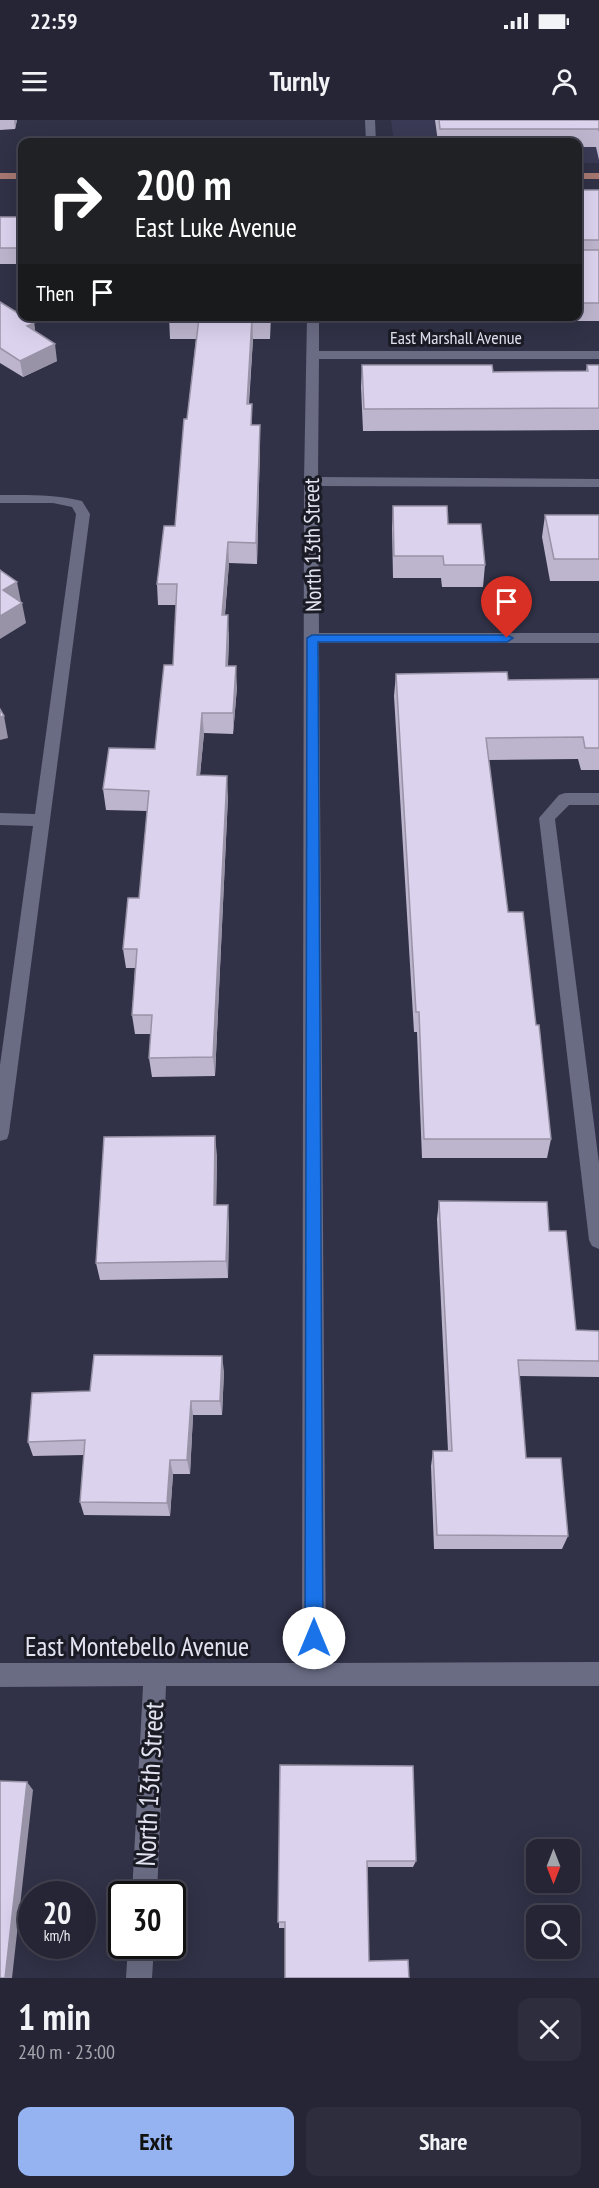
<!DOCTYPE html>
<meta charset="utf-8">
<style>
:root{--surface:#252535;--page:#2d2d3d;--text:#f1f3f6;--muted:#a3a5ad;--line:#424250;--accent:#95b2f1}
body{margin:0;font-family:"PT Sans Narrow",sans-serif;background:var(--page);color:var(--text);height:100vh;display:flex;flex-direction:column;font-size:22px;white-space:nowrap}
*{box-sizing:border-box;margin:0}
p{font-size:20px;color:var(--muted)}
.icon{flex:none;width:33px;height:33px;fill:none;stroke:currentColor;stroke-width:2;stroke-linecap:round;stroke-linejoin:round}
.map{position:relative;height:1858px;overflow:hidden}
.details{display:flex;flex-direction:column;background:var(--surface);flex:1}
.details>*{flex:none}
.top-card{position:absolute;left:18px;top:18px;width:564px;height:183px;border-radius:12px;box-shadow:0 6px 24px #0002,0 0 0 2px var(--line);background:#202124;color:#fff;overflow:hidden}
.needle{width:39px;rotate:180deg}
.controls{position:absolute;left:526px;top:1719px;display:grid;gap:12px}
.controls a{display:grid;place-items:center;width:54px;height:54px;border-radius:12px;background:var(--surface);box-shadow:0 6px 24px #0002,0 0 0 2px var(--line);font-size:30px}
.speed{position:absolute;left:18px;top:1761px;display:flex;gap:12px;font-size:30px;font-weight:700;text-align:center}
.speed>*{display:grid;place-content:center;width:78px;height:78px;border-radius:50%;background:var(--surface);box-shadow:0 6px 24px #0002,0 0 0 2px var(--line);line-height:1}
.speed small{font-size:15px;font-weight:400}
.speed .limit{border:3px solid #111;border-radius:9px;background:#fff;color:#111}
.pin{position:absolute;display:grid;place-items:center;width:51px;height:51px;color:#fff;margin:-62px -26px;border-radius:50% 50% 50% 0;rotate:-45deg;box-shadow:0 0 6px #0007}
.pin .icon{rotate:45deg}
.me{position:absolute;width:66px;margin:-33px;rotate:0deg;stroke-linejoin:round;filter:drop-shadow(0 0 4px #0008)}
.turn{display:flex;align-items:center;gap:21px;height:126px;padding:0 18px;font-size:27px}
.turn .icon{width:78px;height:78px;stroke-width:2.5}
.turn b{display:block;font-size:42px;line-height:51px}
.then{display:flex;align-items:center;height:57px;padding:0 18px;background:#0003;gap:12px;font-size:22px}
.round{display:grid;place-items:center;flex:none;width:63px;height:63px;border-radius:12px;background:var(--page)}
.head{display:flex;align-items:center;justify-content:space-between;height:102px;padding:0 18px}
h1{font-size:36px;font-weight:600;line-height:45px}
.primary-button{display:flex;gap:12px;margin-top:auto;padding:12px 18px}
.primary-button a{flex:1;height:69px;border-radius:12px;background:var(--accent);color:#111;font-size:24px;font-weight:600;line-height:69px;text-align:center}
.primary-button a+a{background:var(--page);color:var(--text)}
.status{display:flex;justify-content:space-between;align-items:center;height:42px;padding:0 30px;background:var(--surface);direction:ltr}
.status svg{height:16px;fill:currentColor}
header{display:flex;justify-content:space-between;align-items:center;height:78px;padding:0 18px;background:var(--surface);font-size:27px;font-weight:600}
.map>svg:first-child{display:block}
</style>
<div class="status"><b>22:59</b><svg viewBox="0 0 49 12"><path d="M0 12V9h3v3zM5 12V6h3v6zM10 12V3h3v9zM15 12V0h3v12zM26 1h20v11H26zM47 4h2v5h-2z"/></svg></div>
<header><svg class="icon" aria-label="menu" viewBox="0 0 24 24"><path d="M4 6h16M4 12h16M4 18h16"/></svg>Turnly<svg class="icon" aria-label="person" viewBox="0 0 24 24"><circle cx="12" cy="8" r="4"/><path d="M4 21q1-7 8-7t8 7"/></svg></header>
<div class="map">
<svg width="599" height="1858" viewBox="0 0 599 1858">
<rect width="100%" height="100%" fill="#313147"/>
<path fill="#3a3a56" d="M391,0H599V43H578V22H394Z"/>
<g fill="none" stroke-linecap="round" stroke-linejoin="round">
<path fill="#6a6c84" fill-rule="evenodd" d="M365,0H375L376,22H366Z
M307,196H319V231H599V239H319L318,357L599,359V367L318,366L319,513H599V523H319L326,1543L599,1542V1566H166L157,1774H132L143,1566L0,1567V1543H302L304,361Z
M0,375C28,375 54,374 82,381L90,394L9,1013L7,1019L0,1021V945L33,706L0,705V693L35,694L76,394L72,387L53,383H0Z
M565,673H599V685H569L555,699L599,1043V1129L592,1126L589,1120L539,698L559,675Z
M128,1826H154L152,1858H126Z"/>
<path fill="#a57871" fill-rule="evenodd" d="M0,53H22V59H0Z
M578,53H599V59H578Z"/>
</g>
<path fill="#bcb5cd" d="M0,0H17L15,9L0,10Z
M435,0H599V40L596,27H578V22H438Z
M578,70H599V201H377V196H578Z
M0,97H22L19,144H0Z
M0,182L34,203L35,212L57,241L23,257L0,243Z
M169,196H271L270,219H253L249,284L252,305H260V326L257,444L229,443L225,495L229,516L228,546L237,567L233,614L204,613L200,655L228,676L215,956L152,957L149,938L151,914H135L132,895L135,848H126L123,829L139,778L147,691L106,690L103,669L155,629L173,545L176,485H158L157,464L175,406L196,219H170Z
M362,245L493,252L586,251L587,245H599V310L363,311L361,267Z
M393,386L448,404L485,445L483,467H442L441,458H393L392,408Z
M545,395H599V461H550L542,417Z
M396,554L508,560L599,559V650H581L578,639L488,640L508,792L536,905L551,1019L547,1038H422L417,912H414L394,576Z
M217,1035L216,1085L229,1103L228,1158L100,1160L96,1143Z
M439,1081L549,1111L576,1210L599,1211V1257L519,1256L526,1338L568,1416L562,1429H434L431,1346L433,1331H448L437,1099Z
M224,1251L222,1295H193L190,1354H173L170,1396L84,1395L80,1382L84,1335L33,1336L28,1322L90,1271Z
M280,1645L416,1741L413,1747H367L369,1841L285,1808H279Z"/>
<path fill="#9993a7" d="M14,0H17L15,9Z
M22,101V128L19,144L17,128Z
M252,198L253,219L247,305V284Z
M34,203L36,219L27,206Z
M55,224L57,241L23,257L20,241Z
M260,305V326L257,444L256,423Z
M228,422L229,443L223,516L222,495Z
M17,462L21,482L3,470Z
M22,483L26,503L0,519V496Z
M228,495L229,516L227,567L226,546Z
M236,546L237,567L233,614V593Z
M202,593L204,613L198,676L197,655Z
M4,596L8,618L0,620V597Z
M227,656L228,676L215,956L213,937Z
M215,1016L217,1035L216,1103L214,1085Z
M228,1085L229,1103L228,1158L226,1141Z
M222,1236L224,1251L222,1295L220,1281Z
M191,1281L193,1295L190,1354L187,1340Z
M170,1340L173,1354L170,1396L167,1383Z
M27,1662L33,1670L12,1858H5Z"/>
<path fill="#dbd2ee" stroke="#9993a7" stroke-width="1.5" d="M439,0H599V11L598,9H440Z
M578,70H599V120H581L578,122L579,130H599V183H578Z
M0,97H22L17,128H0Z
M0,182L34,203L27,206L55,224L20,241L0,228Z
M169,196H270V198H252L247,284H252L251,305H260L256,423L228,422L222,495H228L226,546H236L233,593H202L197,655L227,656L213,937L149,938L152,895H132L137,829H123L128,778H139L149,671L103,669L109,628L155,629L164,545H173L177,464H157L164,406H175L184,299H187L199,198H168Z
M362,245H492L493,252L588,251L587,245H599V288L364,289Z
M393,386H447L448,404H481L485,445H444L443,436H394Z
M545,395H599V439H554Z
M0,450L17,462L3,470L22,483L0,496Z
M507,552L508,560L599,559V628H585L583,617L486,618L508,792H523L536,905H539L551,1019H424L419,892H416L396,554Z
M0,589L4,596L0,597Z
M215,1016L214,1085H228L226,1141L96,1143L104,1017Z
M439,1081L547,1082L549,1111H566L576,1210L599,1211V1241L518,1240L526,1338H561L568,1416L437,1415L433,1331H452Z
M94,1235L222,1236L220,1281H191L187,1340H170L167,1383L80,1382L85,1320L28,1322L32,1273L90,1271Z
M280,1645L413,1646L416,1741H367L369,1841L408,1840L409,1858H285V1802H278Z
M0,1661L27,1662L5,1858H0Z"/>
<path fill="#1a73e8" stroke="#114b97" stroke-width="1.5" d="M312,515H507L513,518L507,522H318L323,1518L320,1524L314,1527L308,1524L305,1518L307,518Z"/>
<g text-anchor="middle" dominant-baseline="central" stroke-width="6" stroke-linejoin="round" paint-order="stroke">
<g font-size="18" fill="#e2e4f2" stroke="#1a1b24">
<text x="456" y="217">East Marshall Avenue</text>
</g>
<g font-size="22" fill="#e2e4f2" stroke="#1a1b24">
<text transform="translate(312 425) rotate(-91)">North 13th Street</text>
</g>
<g font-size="27" fill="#e2e4f2" stroke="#1a1b24">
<text x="137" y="1526">East Montebello Avenue</text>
<text transform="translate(149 1664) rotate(-87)">North 13th Street</text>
</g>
</g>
</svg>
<div class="controls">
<a><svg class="needle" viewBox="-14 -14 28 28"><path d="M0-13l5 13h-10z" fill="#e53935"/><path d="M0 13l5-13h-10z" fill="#a3a5ad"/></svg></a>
<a><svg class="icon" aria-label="search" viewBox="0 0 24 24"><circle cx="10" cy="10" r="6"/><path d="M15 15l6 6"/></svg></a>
</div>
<div class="speed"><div>20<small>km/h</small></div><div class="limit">30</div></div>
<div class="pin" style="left:507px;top:518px;background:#d93025"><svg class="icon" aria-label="arrive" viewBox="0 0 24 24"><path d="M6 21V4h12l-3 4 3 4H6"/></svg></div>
<svg class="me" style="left:314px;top:1518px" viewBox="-20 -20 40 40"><circle r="19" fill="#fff"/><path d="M0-13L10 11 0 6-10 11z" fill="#1a73e8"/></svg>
<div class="top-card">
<div class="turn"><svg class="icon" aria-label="right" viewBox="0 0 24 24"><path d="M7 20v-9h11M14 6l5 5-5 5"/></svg><div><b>200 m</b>East Luke Avenue</div></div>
<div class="then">Then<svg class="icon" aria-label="arrive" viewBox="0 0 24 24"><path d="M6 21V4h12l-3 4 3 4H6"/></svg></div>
</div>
</div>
<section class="details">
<div class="head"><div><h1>1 min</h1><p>240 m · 23:00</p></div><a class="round"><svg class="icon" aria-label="close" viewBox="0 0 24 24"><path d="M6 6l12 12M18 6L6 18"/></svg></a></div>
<div class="primary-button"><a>Exit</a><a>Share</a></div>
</section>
